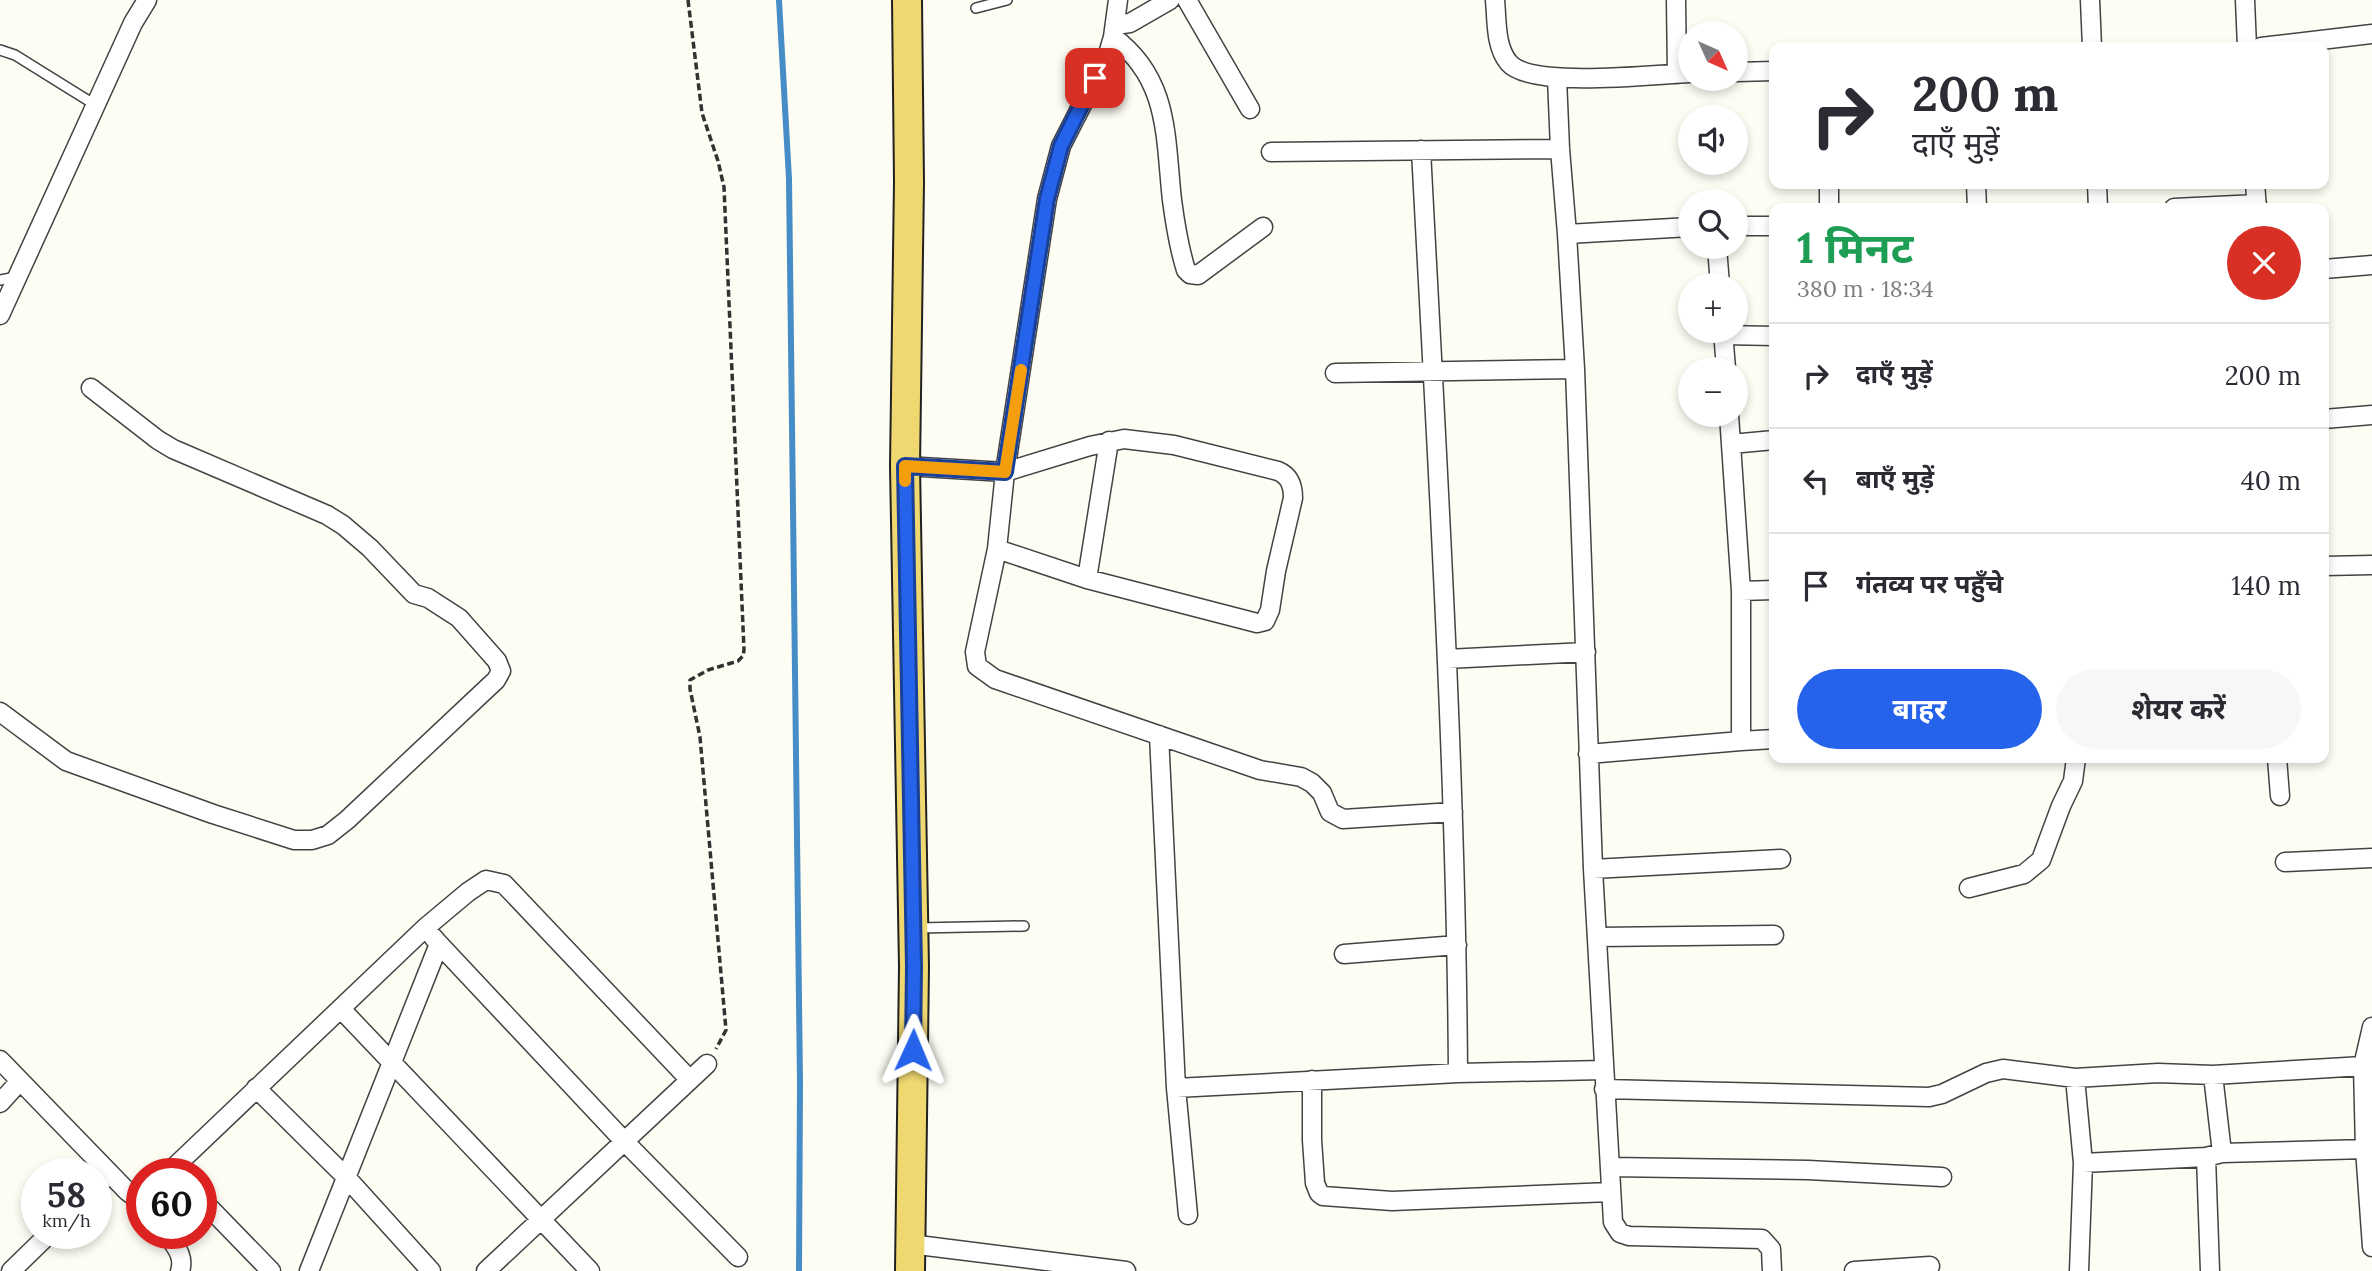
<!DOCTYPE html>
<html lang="hi">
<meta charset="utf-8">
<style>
:root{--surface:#fff;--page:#f7f7f7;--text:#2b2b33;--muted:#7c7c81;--line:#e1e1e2;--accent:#2563eb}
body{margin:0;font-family:Lora,"Noto Sans Devanagari",serif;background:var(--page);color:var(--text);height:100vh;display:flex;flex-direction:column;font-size:26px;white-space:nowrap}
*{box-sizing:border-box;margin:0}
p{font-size:23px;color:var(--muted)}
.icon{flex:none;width:38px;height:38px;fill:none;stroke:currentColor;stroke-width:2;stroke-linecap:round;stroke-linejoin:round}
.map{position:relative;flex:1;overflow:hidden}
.side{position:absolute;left:1769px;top:203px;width:560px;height:560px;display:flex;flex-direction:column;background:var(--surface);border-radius:14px;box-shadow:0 4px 10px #0003}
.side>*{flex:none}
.guide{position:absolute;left:1769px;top:42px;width:560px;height:147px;border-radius:14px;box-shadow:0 4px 10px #0003;background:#fff;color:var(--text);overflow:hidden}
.needle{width:46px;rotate:135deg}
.fabs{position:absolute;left:1678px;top:21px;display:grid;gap:14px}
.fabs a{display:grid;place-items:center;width:70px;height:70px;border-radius:50%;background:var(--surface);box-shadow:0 4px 10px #0003;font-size:35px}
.speed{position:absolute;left:21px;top:1158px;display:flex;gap:14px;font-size:35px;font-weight:700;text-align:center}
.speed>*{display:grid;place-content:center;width:91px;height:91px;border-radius:50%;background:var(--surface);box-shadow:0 4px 10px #0003;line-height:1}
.speed small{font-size:18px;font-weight:400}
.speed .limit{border:10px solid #d22;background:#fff;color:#111}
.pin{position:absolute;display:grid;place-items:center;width:60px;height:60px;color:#fff;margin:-30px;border-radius:14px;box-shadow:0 4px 10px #0006}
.me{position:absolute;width:77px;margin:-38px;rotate:1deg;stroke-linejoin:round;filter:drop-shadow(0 0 5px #0008)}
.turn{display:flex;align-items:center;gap:24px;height:147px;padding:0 28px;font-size:32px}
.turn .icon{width:91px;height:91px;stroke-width:2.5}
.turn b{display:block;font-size:49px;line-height:60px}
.round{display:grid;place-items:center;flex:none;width:74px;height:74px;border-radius:37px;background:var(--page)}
.headline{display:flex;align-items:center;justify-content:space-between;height:119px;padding:0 28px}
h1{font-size:42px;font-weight:700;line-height:52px;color:#1e9e55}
.primary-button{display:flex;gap:14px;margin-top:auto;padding:14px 28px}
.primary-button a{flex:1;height:80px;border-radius:42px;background:var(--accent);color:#fff;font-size:28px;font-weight:700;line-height:80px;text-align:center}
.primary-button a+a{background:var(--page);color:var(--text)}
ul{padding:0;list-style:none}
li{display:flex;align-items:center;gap:21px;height:105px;padding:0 28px;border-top:2px solid var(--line)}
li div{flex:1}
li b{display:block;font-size:26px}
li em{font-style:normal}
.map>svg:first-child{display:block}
</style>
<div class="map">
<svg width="2372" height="1271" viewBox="0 0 2372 1271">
<rect width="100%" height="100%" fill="#fefdf4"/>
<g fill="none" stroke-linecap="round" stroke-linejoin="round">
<path stroke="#468cc6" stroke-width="6" d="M779,0L789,179L800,1083L799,1271"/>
<g stroke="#434343" stroke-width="12">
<path id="service" d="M976,8L1007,0
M0,50L15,55L97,106
M0,280L16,277
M917,928L1024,926"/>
</g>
<g stroke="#434343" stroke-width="21">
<path id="minor" d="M1118,0L1113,37L1108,54L1061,146L1047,199L1005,472L997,549L975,652L977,666L995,679L1260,770L1301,777L1312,783L1322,793L1330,812L1343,819L1453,812
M1187,0L1250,109
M1495,0C1497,20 1495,47 1509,63C1532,89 1655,74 1690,73
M1676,0L1677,74
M2090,0L2092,47
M2245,0L2247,47
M1115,25L1130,23L1170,0
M1113,37C1170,79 1165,138 1172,200C1175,223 1179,248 1186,270L1190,274L1198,275L1263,227
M2261,47L2372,34
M1736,72L1774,71
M1557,78L1560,149L1567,234
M1421,150C1437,458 1456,765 1458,1073
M1271,152L1560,149
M1829,184V208
M1976,184L1977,208
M2097,184L2098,208
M2255,184L2257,208
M2174,208L2257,204
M1736,226H1774
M1690,227L1567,234L1575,369L1593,869L1781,859
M1717,247L1720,285
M2324,269L2372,265
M0,315L133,23L147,0
M1723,331L1726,369
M1723,335L1774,336
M1335,373L1575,369
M1729,415L1741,591
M2324,419L2372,415
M1731,444L1774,440
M905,466L1005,472L1090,446L1124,439L1174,445L1278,471C1290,476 1293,486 1293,498L1276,571L1270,610L1265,621L1257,623L1087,579L997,549
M2324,566L2372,565
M1087,579L1109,441
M1447,659L1586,652
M0,712L66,761L213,814L294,840H312L328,835L347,820L496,680L501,671L497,661L459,618L428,598L414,594L370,548L343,525L327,515L173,449L158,440L91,388
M1159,735L1176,1088L1188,1215
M1741,741L1774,739
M1588,754L1741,741V591L1774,590
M2277,758L2280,796
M2285,862L2372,858
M1593,869L1613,1222L1620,1233L1629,1236L1762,1239L1771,1249L1772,1271
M1969,888L2024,874L2041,860L2061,806L2073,781L2076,758
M1597,937L1774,935
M439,944L624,1141L738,1257
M1344,954L1457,945
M341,1009L590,1271
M2372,1027L2363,1066L2365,1149L2372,1247
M0,1060L127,1191L135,1197L142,1196
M2213,1075L2222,1153
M2075,1078L2083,1163L2079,1271
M1312,1080V1140L1315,1183L1319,1193L1323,1196L1392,1201L1610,1192
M256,1088L346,1177L431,1271
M1176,1088L1458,1073L1603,1070
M1604,1089L1929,1097L1942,1094L1986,1073L2003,1069L2075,1078L2158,1073L2213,1075L2363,1066
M0,1103L20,1081
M2206,1157L2210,1271
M2083,1163L2206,1157L2222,1153L2365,1149
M1610,1167L1808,1170L1942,1177
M167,1174L425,928L468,892L486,880L504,884L690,1080
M96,1187L109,1174
M201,1199L271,1271
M167,1234C175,1246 185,1256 180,1271
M910,1244L1126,1271
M11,1271L49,1234
M309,1271L439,944L433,937
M486,1271L707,1064
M1854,1271L1930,1266"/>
</g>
<g stroke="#212121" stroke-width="32">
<path id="primary" d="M907,0L909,182L905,466L914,967L910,1271"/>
</g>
<path stroke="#323232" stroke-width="3.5" stroke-dasharray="7 3.5" stroke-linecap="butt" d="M688,0L702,113L718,161L724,187L744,650L743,656L738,661L708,670L690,680V689L700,737L726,1030L716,1049"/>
<use href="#service" stroke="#fff" stroke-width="9"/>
<use href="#minor" stroke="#fff" stroke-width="18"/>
<use href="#primary" stroke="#f0d871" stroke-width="28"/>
</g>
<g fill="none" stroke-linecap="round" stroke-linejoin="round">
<g stroke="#184099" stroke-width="18">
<path id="route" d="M913,1050L914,967L905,466L1005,472L1047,199L1061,146L1095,78"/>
</g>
<use href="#route" stroke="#2563eb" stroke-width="12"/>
<path stroke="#f59e0b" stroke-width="12" d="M905,481V466L1005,472L1021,370"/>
</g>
</svg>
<div class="fabs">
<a><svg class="needle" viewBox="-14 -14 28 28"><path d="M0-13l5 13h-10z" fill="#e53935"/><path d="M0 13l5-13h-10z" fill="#7c7c81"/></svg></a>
<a><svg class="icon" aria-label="sound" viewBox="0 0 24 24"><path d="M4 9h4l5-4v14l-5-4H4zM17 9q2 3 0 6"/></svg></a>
<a><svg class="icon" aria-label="search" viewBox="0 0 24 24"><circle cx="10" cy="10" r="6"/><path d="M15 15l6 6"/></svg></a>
<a>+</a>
<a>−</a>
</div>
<div class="speed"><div>58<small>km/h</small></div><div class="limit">60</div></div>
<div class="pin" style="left:1095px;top:78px;background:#d93025"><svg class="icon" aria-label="arrive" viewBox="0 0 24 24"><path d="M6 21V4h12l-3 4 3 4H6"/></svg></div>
<svg class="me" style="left:913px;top:1050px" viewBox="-20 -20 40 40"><path d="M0-17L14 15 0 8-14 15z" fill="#2563eb" stroke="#fff" stroke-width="4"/></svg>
<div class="guide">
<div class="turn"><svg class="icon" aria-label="right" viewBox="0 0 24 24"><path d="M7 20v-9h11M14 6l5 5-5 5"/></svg><div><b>200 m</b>दाएँ मुड़ें</div></div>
</div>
<section class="side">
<div class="headline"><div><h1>1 मिनट</h1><p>380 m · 18:34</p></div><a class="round" style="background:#d93025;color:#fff"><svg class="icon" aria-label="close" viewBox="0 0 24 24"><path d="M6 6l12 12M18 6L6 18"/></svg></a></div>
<ul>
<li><svg class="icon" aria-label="right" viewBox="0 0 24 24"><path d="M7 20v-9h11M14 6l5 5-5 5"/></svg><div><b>दाएँ मुड़ें</b></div><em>200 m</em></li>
<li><svg class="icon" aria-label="left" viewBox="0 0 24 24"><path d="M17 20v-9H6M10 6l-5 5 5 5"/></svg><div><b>बाएँ मुड़ें</b></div><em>40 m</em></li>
<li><svg class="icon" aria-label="arrive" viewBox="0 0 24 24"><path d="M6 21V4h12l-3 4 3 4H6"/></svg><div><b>गंतव्य पर पहुँचे</b></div><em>140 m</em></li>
</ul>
<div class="primary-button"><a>बाहर</a><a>शेयर करें</a></div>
</section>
</div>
